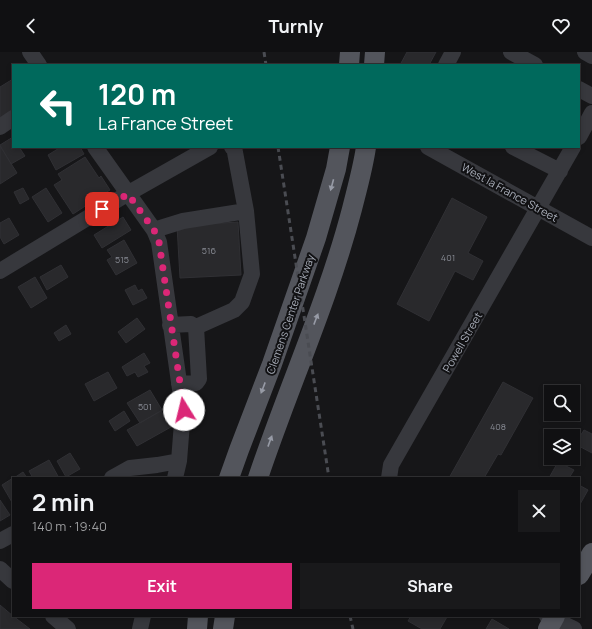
<!DOCTYPE html>
<meta charset="utf-8">
<style>
:root{--surface:#101012;--page:#19191b;--text:#f1f3f6;--muted:#9c9d9f;--line:#303032;--accent:#db2777}
body{margin:0;font-family:Manrope,sans-serif;background:var(--page);color:var(--text);height:100vh;display:flex;flex-direction:column;font-size:15px;white-space:nowrap}
*{box-sizing:border-box;margin:0}
p{font-size:13px;color:var(--muted)}
.icon{flex:none;width:22px;height:22px;fill:none;stroke:currentColor;stroke-width:2;stroke-linecap:round;stroke-linejoin:round}
.map{position:relative;flex:1;overflow:hidden}
.details{position:absolute;left:12px;top:425px;width:568px;height:140px;display:flex;flex-direction:column;background:var(--surface);border-radius:0px;box-shadow:0 2px 6px #0003,0 0 0 1px var(--line)}
.details>*{flex:none}
.hud{position:absolute;left:12px;top:12px;width:568px;height:84px;border-radius:0px;box-shadow:0 2px 6px #0003,0 0 0 1px var(--line);background:#00695c;color:#fff;overflow:hidden}
.tools{position:absolute;left:544px;top:333px;display:grid;gap:8px}
.tools a{display:grid;place-items:center;width:36px;height:36px;border-radius:0px;background:var(--surface);box-shadow:0 2px 6px #0003,0 0 0 1px var(--line);font-size:20px}
.pin{position:absolute;display:grid;place-items:center;width:34px;height:34px;color:#fff;margin:-17px;border-radius:8px;box-shadow:0 2px 6px #0006}
.me{position:absolute;width:44px;margin:-22px;rotate:351deg;stroke-linejoin:round;filter:drop-shadow(0 0 3px #0008)}
.turn{display:flex;align-items:center;gap:14px;height:84px;padding:0 20px;font-size:18px}
.turn .icon{width:52px;height:52px;stroke-width:2.5}
.turn b{display:block;font-size:28px;line-height:34px}
.round{display:grid;place-items:center;flex:none;width:42px;height:42px;border-radius:0px;background:var(--page)}
.summary{display:flex;align-items:center;justify-content:space-between;height:68px;padding:0 20px}
h1{font-size:24px;font-weight:700;line-height:30px}
.action{display:flex;gap:8px;margin-top:auto;padding:8px 20px}
.action a{flex:1;height:46px;border-radius:0px;background:var(--accent);color:#fff;font-size:16px;font-weight:700;line-height:46px;text-align:center}
.action a+a{background:var(--page);color:var(--text)}
header{display:flex;justify-content:space-between;align-items:center;height:52px;padding:0 20px;background:var(--surface);font-size:18px;font-weight:700}
.map>svg:first-child{display:block}
</style>
<header><svg class="icon" aria-label="back" viewBox="0 0 24 24"><path d="M15 5l-7 7 7 7"/></svg>Turnly<svg class="icon" aria-label="heart" viewBox="0 0 24 24"><path d="M12 20l-8-8c-3-5 5-10 8-4 3-6 11-1 8 4z"/></svg></header>
<div class="map">
<svg width="592" height="577" viewBox="0 0 592 577">
<rect width="100%" height="100%" fill="#161618"/>
<path fill="#29292c" stroke="#303034" d="M407,0H436L429,13H400Z
M13,27V60L0,68V35Z
M13,85V95H19L25,104L11,112L0,93Z
M0,94L17,121L0,132Z
M61,95H80L84,102L56,118L48,103Z
M85,105L99,126L101,124L110,138L73,162L54,133L62,128L58,122Z
M23,136L29,147L20,152L14,140Z
M46,136L62,161L48,170L32,145Z
M452,146L487,165L468,201L483,209L473,228L455,219L429,269L397,252Z
M123,165L131,178L102,196L94,183Z
M9,166L19,183L4,192L0,185V171Z
M238,170L241,223L180,226L177,174Z
M124,188L137,211L116,223L107,208L112,205L107,198Z
M61,213L68,225L47,238L40,225Z
M35,225L47,246L31,256L18,235Z
M135,233L138,239L142,237L147,246L133,253L125,238Z
M137,266L145,277L126,291L118,280Z
M66,273L71,282L59,289L54,281Z
M144,301L150,311L144,314L148,320L138,325L135,320L127,324L122,315Z
M108,320L117,336L94,349L85,332Z
M503,330L533,346L501,403L498,402L484,426H449Z
M150,338L162,358L140,371L127,351Z
M124,359L130,369L115,379L109,369Z
M161,359L171,375L137,394L127,378Z
M584,378L592,382V401L575,392Z
M70,401L80,417L66,425L57,409Z
M49,408L59,426H33L29,419Z
M558,410L574,418L569,426H549Z
M23,420L27,426H14Z
M13,426V452L2,433Z
M579,433L588,438L579,454Z
M0,448L10,463L0,469Z
M0,553L13,564L30,577H0Z
M411,564H445L447,565L440,577H422L408,569Z
M492,567L509,577H486Z"/>
<g fill="none" stroke-linecap="round" stroke-linejoin="round">
<path stroke="#37383d" stroke-width="16" d="M30,0L39,13
M511,0L535,13
M585,0L592,4
M446,13L453,0
M579,37L592,44
M0,75L13,66
M579,85L592,61
M95,95L154,178L159,190L183,358L179,409L175,426
M232,95H234L246,159
M428,95L592,186
M513,95L560,119
M154,178L183,169L246,159L252,222L242,250L234,258L196,275
M0,219L127,142L210,95
M170,273L191,272L196,275L199,327L196,331L179,332
M112,426L130,416L157,413L179,409
M389,426L391,413L573,95
M0,489L13,482
M0,517L13,529
M53,564L68,577
M547,564L574,577
M140,577L143,564"/>
<path stroke="#53555c" stroke-width="20" d="M349,13L350,0
M374,13L375,0
M229,426L239,398L272,312L316,186L336,117L340,95
M258,426C288,336 328,249 352,157C357,137 363,116 366,95
M579,523L592,501
M197,577L198,564
M223,577L225,564
M548,577L555,564"/>
<path stroke="#4a4c52" stroke-width="3" stroke-dasharray="5 4" stroke-linecap="butt" d="M264,0L266,13
M278,95L329,426
M350,564L353,577"/>
</g>
<defs><path id="oneway-solid" d="M-6-.8H1V-3.2L6.5 0L1 3.2V.8H-6Z"/></defs>
<g fill="#979ba6">
<use href="#oneway-solid" transform="translate(332 133) rotate(105)"/>
<use href="#oneway-solid" transform="translate(316 267) rotate(-69)"/>
<use href="#oneway-solid" transform="translate(263 336) rotate(111)"/>
<use href="#oneway-solid" transform="translate(270 389) rotate(-70)"/>
</g>
<g fill="none" stroke-linecap="round" stroke-linejoin="round">
<path stroke="#db2777" stroke-width="7" stroke-dasharray="0 12.6" d="M102,157L128,142L154,178L159,190L184,358"/>
</g>
<g text-anchor="middle" dominant-baseline="central" stroke-width="4" stroke-linejoin="round" paint-order="stroke">
<g font-size="9" fill="#888b94">
<text x="209" y="198">516</text>
<text x="448" y="205">401</text>
<text x="122" y="207">515</text>
<text x="145" y="354">501</text>
<text x="498" y="374">408</text>
</g>
<g font-size="11" fill="#a8adb8" stroke="#111113">
<text transform="translate(510 140) rotate(29)">West la France Street</text>
<text transform="translate(290 262) rotate(-71)">Clemens Center Parkway</text>
<text transform="translate(462 290) rotate(-60)">Powell Street</text>
</g>
</g>
</svg>
<div class="tools">
<a><svg class="icon" aria-label="search" viewBox="0 0 24 24"><circle cx="10" cy="10" r="6"/><path d="M15 15l6 6"/></svg></a>
<a><svg class="icon" aria-label="layers" viewBox="0 0 24 24"><path d="M12 4l9 5-9 5-9-5zM3 14l9 5 9-5"/></svg></a>
</div>
<div class="pin" style="left:102px;top:157px;background:#d93025"><svg class="icon" aria-label="arrive" viewBox="0 0 24 24"><path d="M6 21V4h12l-3 4 3 4H6"/></svg></div>
<svg class="me" style="left:184px;top:358px" viewBox="-20 -20 40 40"><circle r="19" fill="#fff"/><path d="M0-13L10 11 0 6-10 11z" fill="#db2777"/></svg>
<div class="hud">
<div class="turn"><svg class="icon" aria-label="left" viewBox="0 0 24 24"><path d="M17 20v-9H6M10 6l-5 5 5 5"/></svg><div><b>120 m</b>La France Street</div></div>
</div>
<section class="details">
<div class="summary"><div><h1>2 min</h1><p>140 m · 19:40</p></div><a class="round"><svg class="icon" aria-label="close" viewBox="0 0 24 24"><path d="M6 6l12 12M18 6L6 18"/></svg></a></div>
<div class="action"><a>Exit</a><a>Share</a></div>
</section>
</div>
